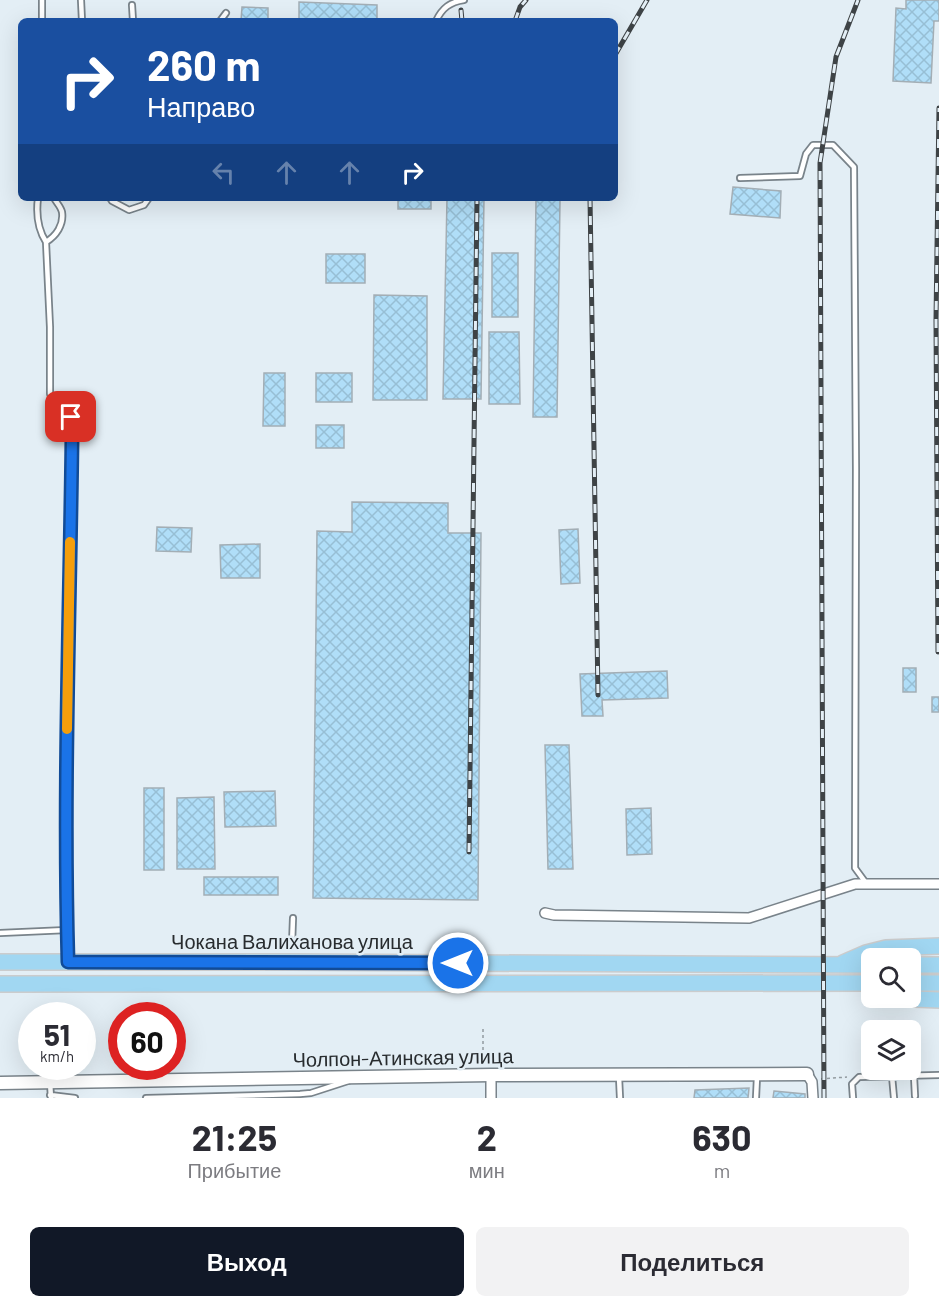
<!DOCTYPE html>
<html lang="ru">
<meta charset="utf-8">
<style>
:root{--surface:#fff;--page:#f2f2f3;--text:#2b2b33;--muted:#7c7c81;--accent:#111827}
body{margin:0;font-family:Barlow,sans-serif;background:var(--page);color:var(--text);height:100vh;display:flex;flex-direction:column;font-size:22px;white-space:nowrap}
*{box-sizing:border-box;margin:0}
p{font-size:20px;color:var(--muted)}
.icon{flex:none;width:33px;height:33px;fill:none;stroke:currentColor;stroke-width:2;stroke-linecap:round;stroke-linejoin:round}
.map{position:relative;height:1098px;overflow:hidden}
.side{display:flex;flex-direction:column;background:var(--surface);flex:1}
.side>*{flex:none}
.top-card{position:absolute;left:18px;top:18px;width:600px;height:183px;border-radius:9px;box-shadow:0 6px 24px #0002;background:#1a4fa0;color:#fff;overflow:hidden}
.controls{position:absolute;left:861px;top:948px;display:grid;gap:12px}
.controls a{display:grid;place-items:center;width:60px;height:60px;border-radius:9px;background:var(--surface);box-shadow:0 6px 24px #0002;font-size:30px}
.speed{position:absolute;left:18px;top:1002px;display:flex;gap:12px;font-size:30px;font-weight:700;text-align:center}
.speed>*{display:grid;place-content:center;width:78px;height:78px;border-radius:50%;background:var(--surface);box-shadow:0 6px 24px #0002;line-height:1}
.speed small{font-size:15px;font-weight:400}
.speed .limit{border:9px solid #d22;background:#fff;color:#111}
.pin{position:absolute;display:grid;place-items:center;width:51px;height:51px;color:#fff;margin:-26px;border-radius:12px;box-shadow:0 3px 9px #0006}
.me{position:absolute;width:66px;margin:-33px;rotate:270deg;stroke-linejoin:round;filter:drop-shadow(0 0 4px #0008)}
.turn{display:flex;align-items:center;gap:21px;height:126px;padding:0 30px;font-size:27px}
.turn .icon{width:78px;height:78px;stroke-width:2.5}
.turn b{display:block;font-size:42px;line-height:51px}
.lanes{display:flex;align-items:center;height:57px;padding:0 30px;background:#0003;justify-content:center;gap:30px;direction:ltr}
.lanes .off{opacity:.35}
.eta{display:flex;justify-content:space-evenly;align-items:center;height:102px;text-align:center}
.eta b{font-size:36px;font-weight:700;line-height:42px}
.primary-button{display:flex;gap:12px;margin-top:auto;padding:12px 30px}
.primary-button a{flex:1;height:69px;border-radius:9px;background:var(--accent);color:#fff;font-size:24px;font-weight:700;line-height:69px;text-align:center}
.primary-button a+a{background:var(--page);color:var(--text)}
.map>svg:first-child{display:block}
</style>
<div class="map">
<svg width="939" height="1098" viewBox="0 0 939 1098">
<defs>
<pattern id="building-cross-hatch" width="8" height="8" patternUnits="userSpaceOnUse" patternTransform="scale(1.5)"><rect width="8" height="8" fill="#b0def8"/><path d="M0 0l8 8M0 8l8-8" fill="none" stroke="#97bfd5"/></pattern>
</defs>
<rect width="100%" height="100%" fill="#e3eef5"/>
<path fill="url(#building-cross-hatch)" stroke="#a3aeb5" stroke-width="1.5" d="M906,0H939V21H934L931,83L893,81L896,8L906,9Z
M299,2L377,5V21H299Z
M242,7L268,8V21H241Z
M733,187L781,191L780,218L730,214Z
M398,198H431V209H398Z
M447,198H484L481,399H443Z
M536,200H560L557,417H533Z
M492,253H518V317H492Z
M326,254H365V283H326Z
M374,295L427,296V400H373Z
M489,332H519L520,404H489Z
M264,373H285V426H263Z
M316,373H352V402H316Z
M316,425H344V448H316Z
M352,502L448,503V533H481L478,900L313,898L317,531L352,532Z
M157,527L192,528L191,552L156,551Z
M578,529L580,583L561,584L559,530Z
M260,544V578H221L220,545Z
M903,668H916V692H903Z
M667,671L668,698L602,700L603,716H582L580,674Z
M932,697H939V712H932Z
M545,745H569L573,869H548Z
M144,788H164V870H144Z
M275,791L276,826L225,827L224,792Z
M214,797L215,869H177V798Z
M651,808L652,854L627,855L626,809Z
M204,877H278V895H204Z
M749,1088L748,1098H694L695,1090Z
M774,1091L805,1094V1098H773Z"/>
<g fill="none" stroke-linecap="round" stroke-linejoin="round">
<g stroke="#79838a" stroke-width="8">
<path id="service" d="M42,0V21
M81,0L82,21
M132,5L133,21
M220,21L226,13
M436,21C442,8 450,2 464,0
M740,178L800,176L806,154L813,145H833L854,167L856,469L855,868L866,883
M38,198C36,214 37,228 46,242L50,327V394C69,409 71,412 72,436C69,610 63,784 68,958
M110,198L112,201L129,210L144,205L149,198
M46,242C56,236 64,225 62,212C61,207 56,202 54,198
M0,933L67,930
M292,944L293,918
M892,1076L894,1098
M914,1076L915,1096
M619,1077L620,1098
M50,1082L51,1098
M50,1095L75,1098
M146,1098L300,1094L311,1093L348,1081
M756,1098L757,1077
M853,1098L852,1084L859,1077L939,1075"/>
</g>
<g stroke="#79838a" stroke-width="12">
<path id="minor" d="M545,913L554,915L749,918L855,884H939
M807,1074L812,1082L813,1098
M491,1075V1098"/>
</g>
<g stroke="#79838a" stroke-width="15">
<path id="tertiary" d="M0,1083L491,1075L807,1074"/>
</g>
<g stroke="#cbcccd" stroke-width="18">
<path id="primary" d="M0,962H292L872,965
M843,963L866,953L886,948L939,946
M910,965H939
M910,983H939
M0,984L872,983
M891,998L939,1000"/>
</g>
<path stroke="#939ba0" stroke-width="1.5" stroke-dasharray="3 3" stroke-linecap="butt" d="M483,1029V1057L486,1063
M821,1079L847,1077"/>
<use href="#service" stroke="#fff" stroke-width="4.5"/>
<use href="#minor" stroke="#fff" stroke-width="9"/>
<use href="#tertiary" stroke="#fff" stroke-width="12"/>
<use href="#primary" stroke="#a1d7f2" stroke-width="15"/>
<g stroke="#3e4346" stroke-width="5">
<path id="rail" d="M461,10L462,21
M515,21L520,7L526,0
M615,55L647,0
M590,198L598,695
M938,652L936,320L939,108
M469,852L477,198
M824,1098L820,163L836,57L858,0"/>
</g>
<use href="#rail" stroke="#e3eef5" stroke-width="3" stroke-dasharray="9" stroke-linecap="butt"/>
</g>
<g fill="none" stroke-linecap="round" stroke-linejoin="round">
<g stroke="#114b97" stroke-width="15">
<path id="route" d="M71,417L72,436C70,611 63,786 68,962L458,963"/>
</g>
<use href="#route" stroke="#1a73e8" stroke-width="10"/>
<path stroke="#f59e0b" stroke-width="10" d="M67,729L70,542"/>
</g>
<g text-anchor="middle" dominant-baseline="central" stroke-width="5" stroke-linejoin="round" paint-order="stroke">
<g font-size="20" fill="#282c2f" stroke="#e3eef5">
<text x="292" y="941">Чокана Валиханова улица</text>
<text transform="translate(403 1057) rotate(-1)">Чолпон-Атинская улица</text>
</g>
</g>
</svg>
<div class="controls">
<a><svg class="icon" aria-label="search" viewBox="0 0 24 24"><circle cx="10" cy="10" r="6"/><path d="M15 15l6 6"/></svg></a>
<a><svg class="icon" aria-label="layers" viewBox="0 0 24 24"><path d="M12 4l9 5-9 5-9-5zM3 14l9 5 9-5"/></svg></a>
</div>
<div class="speed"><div>51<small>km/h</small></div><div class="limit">60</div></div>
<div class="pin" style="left:71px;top:417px;background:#d93025"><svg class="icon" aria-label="arrive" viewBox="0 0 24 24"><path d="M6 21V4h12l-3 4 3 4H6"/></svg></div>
<svg class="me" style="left:458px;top:963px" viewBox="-20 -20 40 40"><circle r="17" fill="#1a73e8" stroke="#fff" stroke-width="3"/><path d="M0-11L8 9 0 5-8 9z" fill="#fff"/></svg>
<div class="top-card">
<div class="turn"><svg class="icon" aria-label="right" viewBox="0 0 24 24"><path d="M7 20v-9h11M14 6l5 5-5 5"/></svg><div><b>260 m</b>Направо</div></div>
<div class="lanes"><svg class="icon off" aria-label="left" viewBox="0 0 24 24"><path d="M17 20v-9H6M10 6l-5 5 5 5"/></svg><svg class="icon off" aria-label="ahead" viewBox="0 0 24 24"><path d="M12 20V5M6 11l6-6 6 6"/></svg><svg class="icon off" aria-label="ahead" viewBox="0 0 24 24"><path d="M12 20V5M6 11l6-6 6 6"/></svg><svg class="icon" aria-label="right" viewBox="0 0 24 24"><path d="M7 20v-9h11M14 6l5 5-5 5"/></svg></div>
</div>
</div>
<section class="side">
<div class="eta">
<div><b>21:25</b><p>Прибытие</p></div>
<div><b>2</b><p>мин</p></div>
<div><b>630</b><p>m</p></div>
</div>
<div class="primary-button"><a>Выход</a><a>Поделиться</a></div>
</section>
